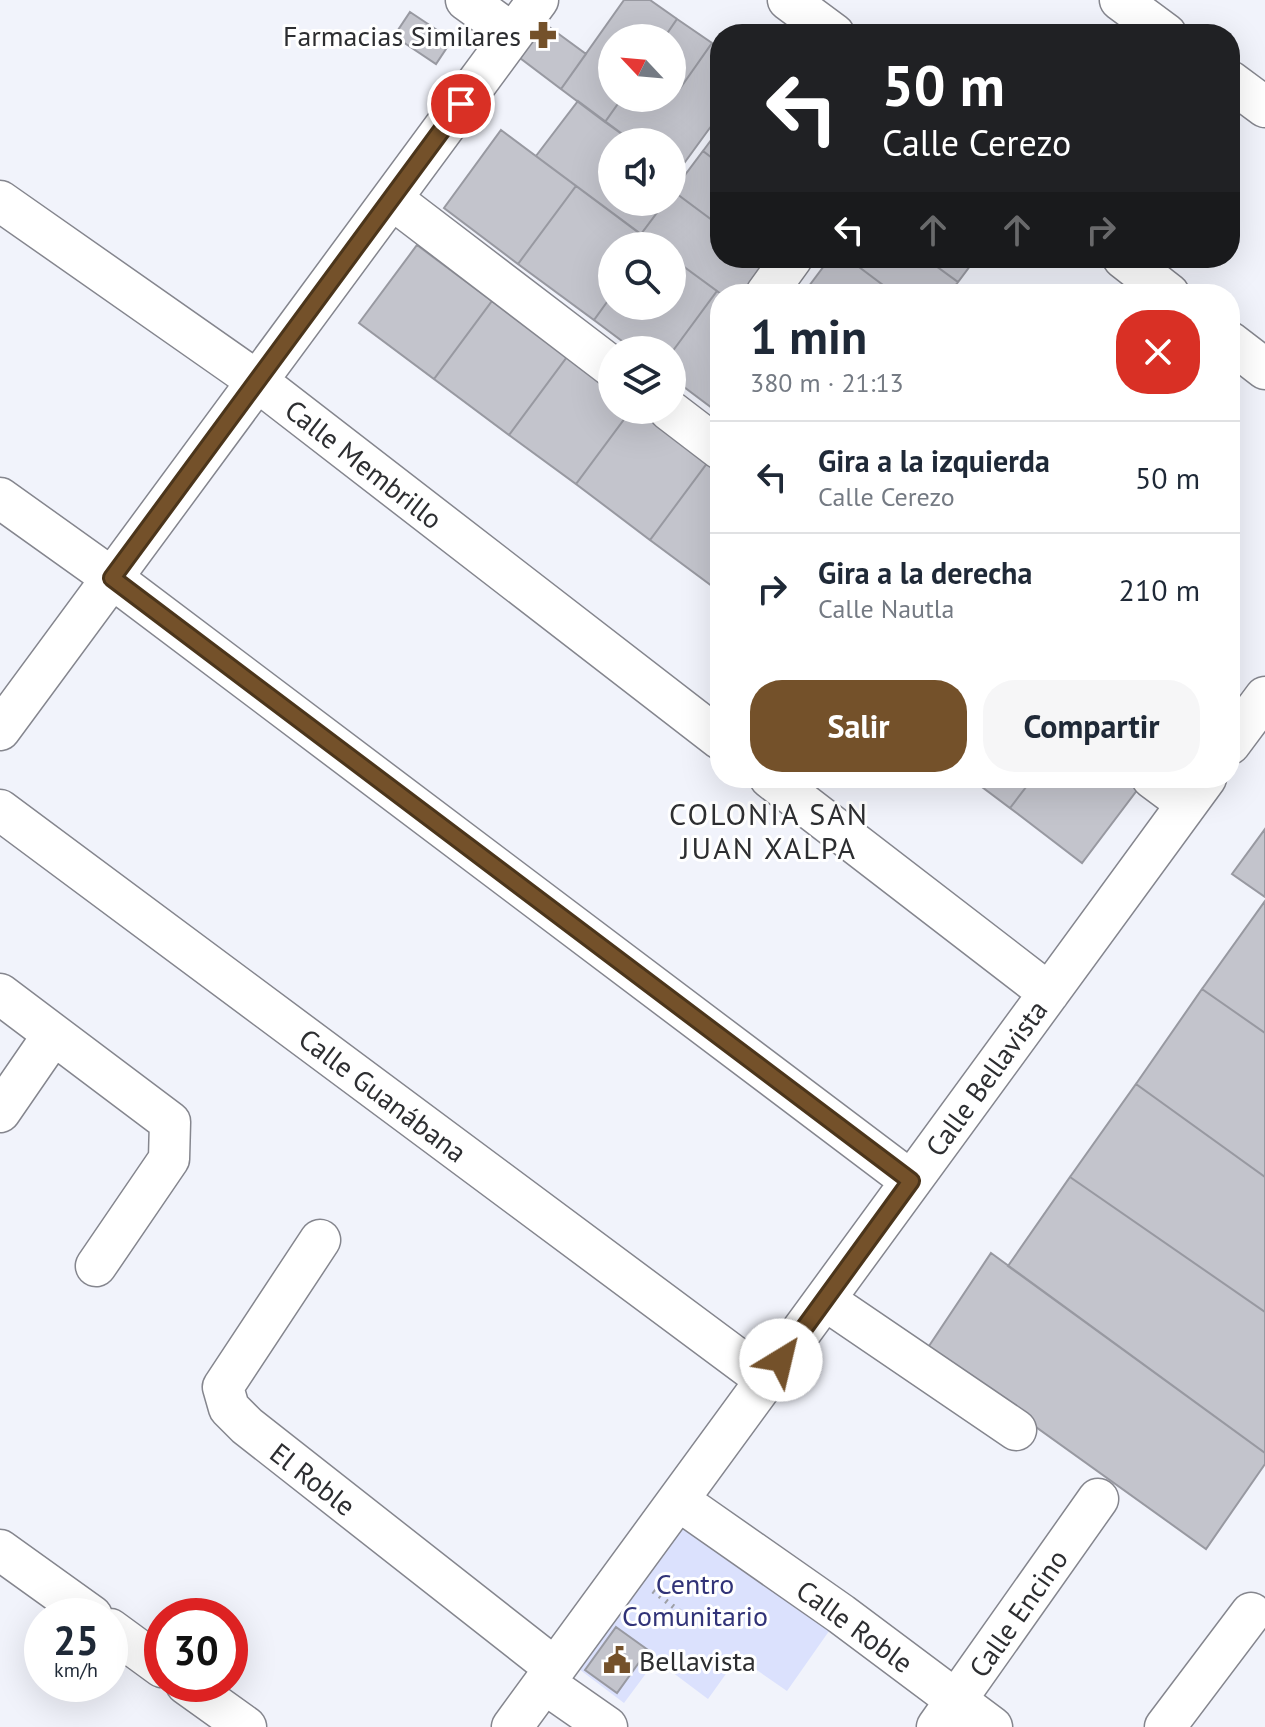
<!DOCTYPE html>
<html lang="es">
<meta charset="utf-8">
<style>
:root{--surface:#fff;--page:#f6f6f7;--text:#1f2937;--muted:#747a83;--line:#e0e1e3;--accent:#74512a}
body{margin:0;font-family:"PT Sans",sans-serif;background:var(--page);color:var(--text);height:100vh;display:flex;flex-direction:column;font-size:30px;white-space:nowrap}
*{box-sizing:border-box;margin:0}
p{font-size:26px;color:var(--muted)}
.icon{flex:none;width:44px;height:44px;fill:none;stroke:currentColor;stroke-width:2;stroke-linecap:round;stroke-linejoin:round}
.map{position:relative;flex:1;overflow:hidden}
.panel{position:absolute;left:710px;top:284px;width:530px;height:504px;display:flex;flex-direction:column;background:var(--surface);border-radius:32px;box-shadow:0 8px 32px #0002}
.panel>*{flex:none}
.hud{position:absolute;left:710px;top:24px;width:530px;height:244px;border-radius:32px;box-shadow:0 8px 32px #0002;background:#202124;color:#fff;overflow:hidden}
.needle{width:52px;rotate:296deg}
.fabs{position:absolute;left:598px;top:24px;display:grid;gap:16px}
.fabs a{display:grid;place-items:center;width:88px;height:88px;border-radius:50%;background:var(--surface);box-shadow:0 8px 32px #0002;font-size:40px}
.speed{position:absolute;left:24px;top:1598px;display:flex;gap:16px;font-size:40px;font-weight:700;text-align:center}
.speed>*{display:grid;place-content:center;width:104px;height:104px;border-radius:50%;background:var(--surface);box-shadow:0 8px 32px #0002;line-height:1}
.speed small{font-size:20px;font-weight:400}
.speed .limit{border:12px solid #d22;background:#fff;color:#111}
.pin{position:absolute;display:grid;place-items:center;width:68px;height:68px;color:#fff;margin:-34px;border:4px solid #fff;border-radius:50%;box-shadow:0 2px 8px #0007}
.me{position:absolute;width:88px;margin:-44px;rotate:36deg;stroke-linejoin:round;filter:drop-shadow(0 0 6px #0008)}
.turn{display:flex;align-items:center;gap:28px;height:168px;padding:0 40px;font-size:36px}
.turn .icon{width:104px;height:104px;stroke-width:2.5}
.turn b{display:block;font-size:56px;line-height:68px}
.lanes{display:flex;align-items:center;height:76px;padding:0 40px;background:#0003;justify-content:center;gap:40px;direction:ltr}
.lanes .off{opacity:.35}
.round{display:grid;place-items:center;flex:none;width:84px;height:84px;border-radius:32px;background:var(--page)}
.summary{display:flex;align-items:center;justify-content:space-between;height:136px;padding:0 40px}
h1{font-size:48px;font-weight:700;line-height:60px}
.action{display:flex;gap:16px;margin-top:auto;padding:16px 40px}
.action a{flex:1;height:92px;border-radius:32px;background:var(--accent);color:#fff;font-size:32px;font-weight:700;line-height:92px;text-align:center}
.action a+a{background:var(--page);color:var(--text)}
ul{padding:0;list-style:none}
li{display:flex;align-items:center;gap:24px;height:112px;padding:0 40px;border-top:2px solid var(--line)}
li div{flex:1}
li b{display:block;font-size:30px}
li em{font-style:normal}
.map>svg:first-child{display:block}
</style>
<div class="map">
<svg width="1265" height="1727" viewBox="0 0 1265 1727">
<rect width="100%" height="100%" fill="#f1f3fb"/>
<path fill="#dbe1fd" d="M678,1500L841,1614L787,1691L738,1657L708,1699L656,1660L624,1703L563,1657Z"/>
<path fill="#c3c4cc" stroke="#9899a1" stroke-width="2" d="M624,0H650L677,19L664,38H612V98H622L605,122L561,89Z
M410,12L452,40L436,64L394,36Z
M677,19L712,43L679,90L672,86V38H664Z
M541,21L586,54L561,89L516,55Z
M712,43L720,49V114L677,173L672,170V142H633L605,122L622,98H672V86L679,90Z
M578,101L633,142H612V202H665L641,234L536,156Z
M720,128V164L703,151Z
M501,130L576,186L518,264L444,208Z
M703,151L720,164V226L673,191Z
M672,170L682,179L672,192Z
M576,186L651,242L648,246H612V295L594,320L518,264Z
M673,191L720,226V258H762L767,261L743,294H721L672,258V246H656L641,234L665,202H672Z
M417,245L492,301L434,379L359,323Z
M672,258L717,291L672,352L634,350L594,320L612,295V306H672Z
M830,258H847L895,294H812L806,290Z
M847,258H925L958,282L949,294H895Z
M925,258H976L958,282Z
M717,291L721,294L720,414L672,378V352Z
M492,301L567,357L509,435L434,379Z
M567,357L612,391V410H631L576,484L509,435Z
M631,410H638L708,462L650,540L576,484Z
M708,462L720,471V592L650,540Z
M970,778H1033L1010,808Z
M1033,778H1131L1141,785L1082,863L1010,808Z
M1265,829V897L1232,874Z
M1265,901V1033L1202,989Z
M1202,989L1265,1033V1177L1136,1084Z
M1136,1084L1265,1177V1312L1070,1177Z
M1070,1177L1265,1312V1453L1008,1266Z
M991,1253L1265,1453V1464L1206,1549L927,1349Z
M616,1627L648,1650L617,1693L585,1670Z"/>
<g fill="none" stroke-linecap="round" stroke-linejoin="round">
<g stroke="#85868e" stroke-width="43">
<path id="minor" d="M466,0L513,34
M788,0L834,34
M1120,0L1166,34
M1230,81L1265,107
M392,199L612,367
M0,201L257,381L720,739
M1123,258L1169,294
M766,294L792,258
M1230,342L1265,369
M669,410L720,449
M0,498L112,578L911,1181
M0,730L538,0
M1230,744L1265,697
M770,778L1049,993
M1152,778L1187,804
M0,810L766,1380
M0,994L170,1122L169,1159L96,1266
M0,1112L53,1035
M320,1240L223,1387L229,1408L247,1426L555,1668
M825,1300L1016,1430
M678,1500L841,1614L992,1727
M0,1550L92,1616
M110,1629L162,1667
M544,1683L607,1727
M186,1684L246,1727
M512,1727L1206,778
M937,1727L1098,1499
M1165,1727L1251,1613"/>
</g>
<path stroke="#9d9fa5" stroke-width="5" stroke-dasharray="2 6" stroke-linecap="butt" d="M653,1591L696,1624"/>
<use href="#minor" stroke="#fff" stroke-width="40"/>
</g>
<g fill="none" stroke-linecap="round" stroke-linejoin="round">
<g stroke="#4b351b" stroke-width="20">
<path id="route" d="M461,104L112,578L911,1181L781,1360"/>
</g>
<use href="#route" stroke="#74512a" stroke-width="14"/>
</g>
<defs>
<g id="pharmacy-bare" transform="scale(2.16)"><path d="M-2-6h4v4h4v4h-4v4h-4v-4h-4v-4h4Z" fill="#74512a" stroke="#fff" stroke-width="2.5" paint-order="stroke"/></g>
<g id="civic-bare" transform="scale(2.16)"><path d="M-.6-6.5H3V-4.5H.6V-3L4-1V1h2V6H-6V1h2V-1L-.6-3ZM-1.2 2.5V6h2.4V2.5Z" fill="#74512a" stroke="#fff" stroke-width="2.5" paint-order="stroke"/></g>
</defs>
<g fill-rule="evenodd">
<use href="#pharmacy-bare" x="543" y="35"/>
<use href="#civic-bare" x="617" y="1660"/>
</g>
<g text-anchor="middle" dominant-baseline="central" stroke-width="6" stroke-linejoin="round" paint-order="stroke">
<g font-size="28" fill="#2d2e31" stroke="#fff" text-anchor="end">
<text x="521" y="35">Farmacias Similares</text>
<text x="639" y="1660" text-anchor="start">Bellavista</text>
</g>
<g font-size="28" fill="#2d2e31" stroke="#fff">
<text transform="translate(364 464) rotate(38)">Calle Membrillo</text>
<text transform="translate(986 1078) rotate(-54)">Calle Bellavista</text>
<text transform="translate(383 1095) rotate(37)">Calle Guanábana</text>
<text transform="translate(313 1479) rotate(38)">El Roble</text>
<text transform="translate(1018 1613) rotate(-55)">Calle Encino</text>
<text transform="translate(855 1626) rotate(36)">Calle Roble</text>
</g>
<g font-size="28" fill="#313378" stroke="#fff">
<text x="695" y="1583">Centro<tspan x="695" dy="32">Comunitario</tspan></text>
</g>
<g font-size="30" letter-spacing="2" fill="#2d2e31" stroke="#fff">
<text x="769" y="813">COLONIA SAN<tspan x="769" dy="34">JUAN XALPA</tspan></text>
</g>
</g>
</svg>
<div class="fabs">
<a><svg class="needle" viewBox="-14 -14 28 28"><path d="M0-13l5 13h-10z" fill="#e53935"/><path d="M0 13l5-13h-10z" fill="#747a83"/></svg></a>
<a><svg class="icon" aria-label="sound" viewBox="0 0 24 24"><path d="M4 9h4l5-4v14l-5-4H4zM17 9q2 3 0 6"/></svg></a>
<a><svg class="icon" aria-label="search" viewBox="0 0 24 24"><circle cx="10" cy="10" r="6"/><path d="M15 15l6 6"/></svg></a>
<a><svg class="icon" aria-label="layers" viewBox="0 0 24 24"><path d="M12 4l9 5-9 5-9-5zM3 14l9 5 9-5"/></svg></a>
</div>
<div class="speed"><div>25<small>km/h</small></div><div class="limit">30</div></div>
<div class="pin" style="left:461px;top:104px;background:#d93025"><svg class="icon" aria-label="arrive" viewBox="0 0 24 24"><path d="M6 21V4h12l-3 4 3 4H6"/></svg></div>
<svg class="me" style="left:781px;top:1360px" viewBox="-20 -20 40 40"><circle r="19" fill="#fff"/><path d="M0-13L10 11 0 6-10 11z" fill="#74512a"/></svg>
<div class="hud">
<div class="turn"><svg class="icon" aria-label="left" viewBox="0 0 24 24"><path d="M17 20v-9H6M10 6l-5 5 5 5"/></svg><div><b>50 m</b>Calle Cerezo</div></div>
<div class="lanes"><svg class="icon" aria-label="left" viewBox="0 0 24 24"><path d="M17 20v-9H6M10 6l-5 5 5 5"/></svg><svg class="icon off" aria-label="ahead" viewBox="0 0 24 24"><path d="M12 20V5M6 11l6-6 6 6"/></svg><svg class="icon off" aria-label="ahead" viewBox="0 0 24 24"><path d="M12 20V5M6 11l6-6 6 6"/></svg><svg class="icon off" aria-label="right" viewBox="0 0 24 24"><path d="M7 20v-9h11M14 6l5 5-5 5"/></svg></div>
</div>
<section class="panel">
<div class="summary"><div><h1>1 min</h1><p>380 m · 21:13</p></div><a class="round" style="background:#d93025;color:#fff"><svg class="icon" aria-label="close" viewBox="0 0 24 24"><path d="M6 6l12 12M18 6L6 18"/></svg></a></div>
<ul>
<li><svg class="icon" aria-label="left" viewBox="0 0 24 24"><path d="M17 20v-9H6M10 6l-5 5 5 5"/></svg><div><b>Gira a la izquierda</b><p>Calle Cerezo</p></div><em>50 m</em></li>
<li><svg class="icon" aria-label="right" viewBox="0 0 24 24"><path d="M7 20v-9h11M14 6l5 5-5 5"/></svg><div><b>Gira a la derecha</b><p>Calle Nautla</p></div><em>210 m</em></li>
</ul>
<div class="action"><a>Salir</a><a>Compartir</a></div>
</section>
</div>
